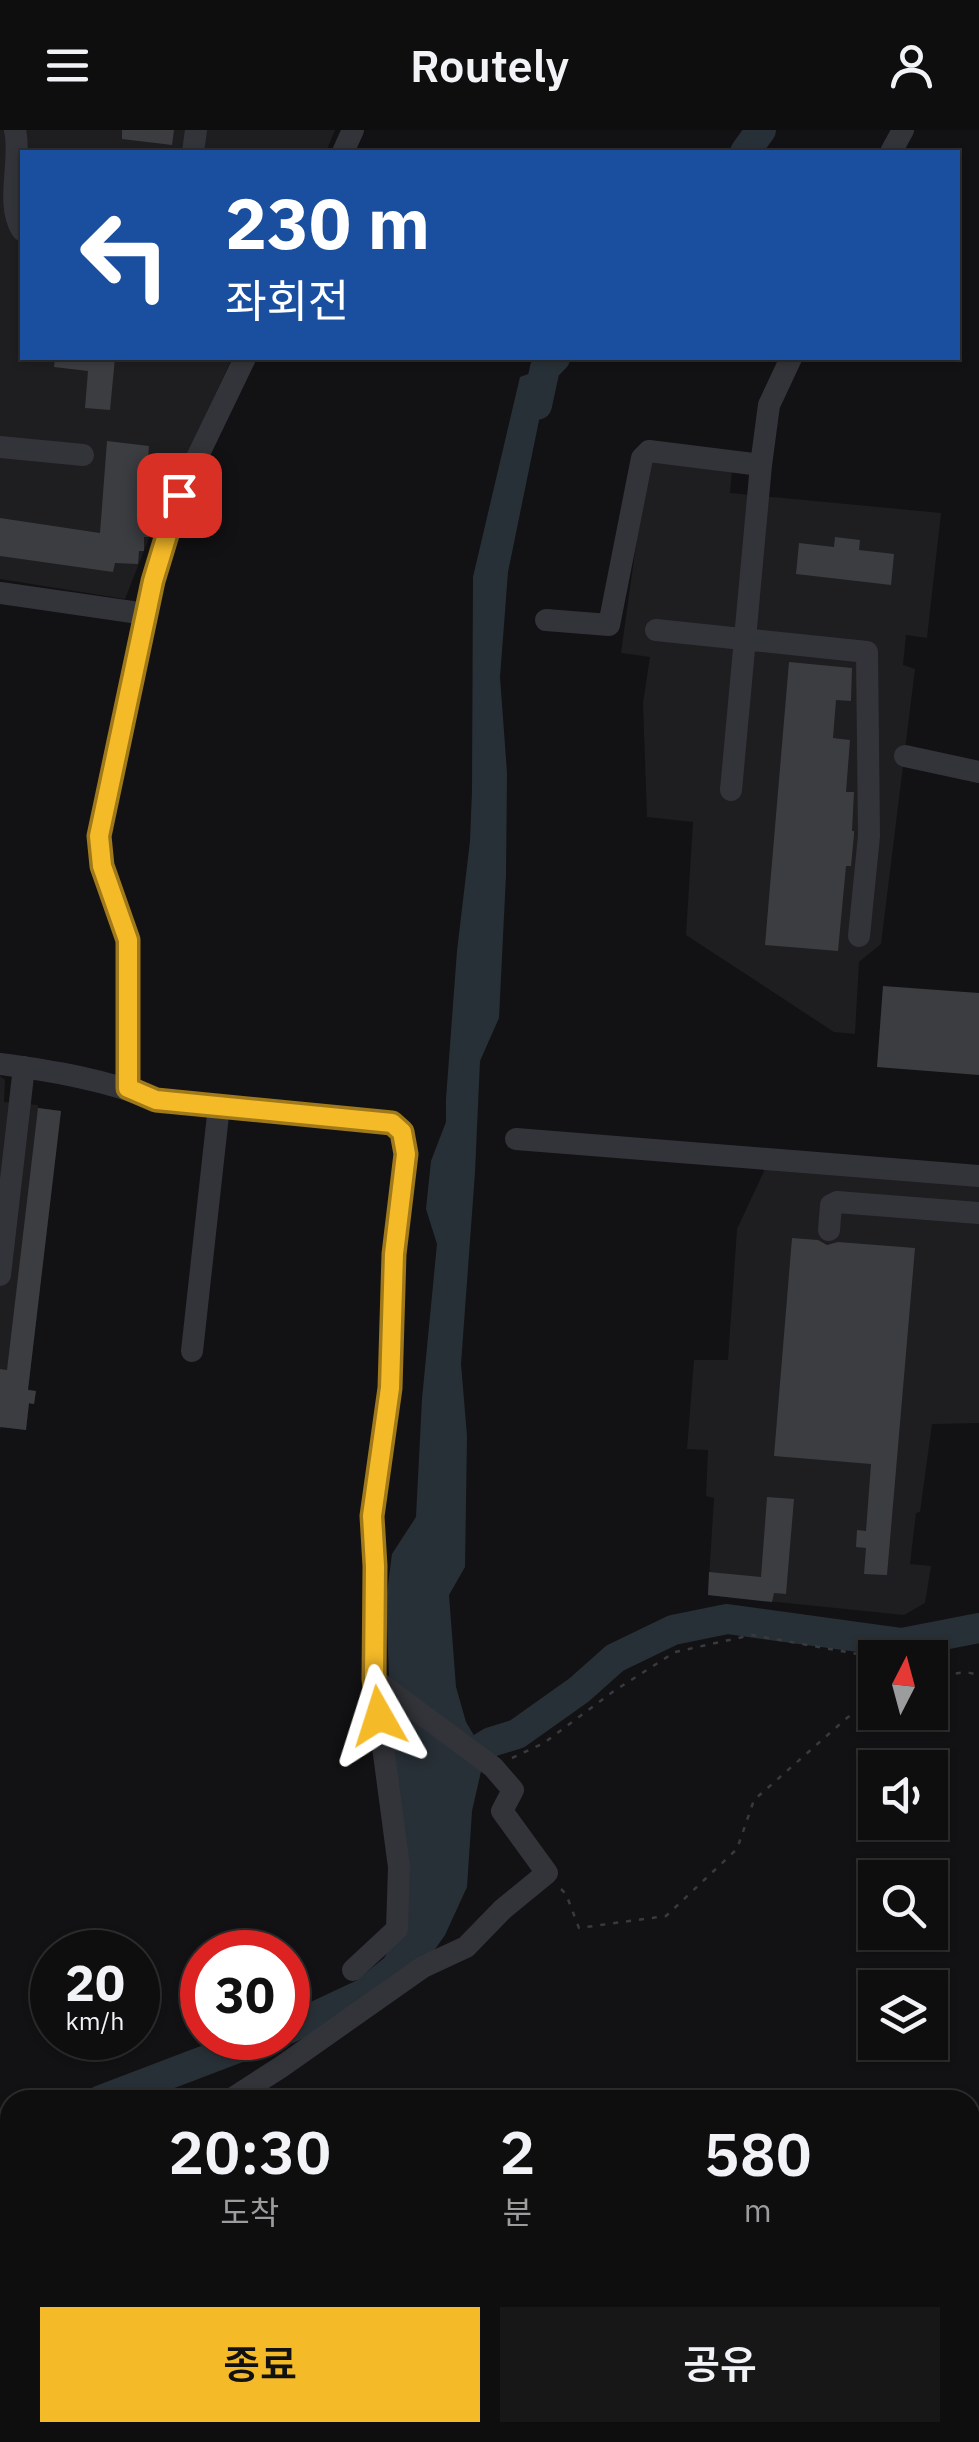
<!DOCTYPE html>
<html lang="ko">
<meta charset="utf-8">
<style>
:root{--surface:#0e0e0f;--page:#171718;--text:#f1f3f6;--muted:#9b9c9e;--line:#2e2e2f;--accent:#f5ba28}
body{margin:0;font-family:"IBM Plex Sans","Noto Sans KR",sans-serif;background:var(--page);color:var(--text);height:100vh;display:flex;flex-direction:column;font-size:38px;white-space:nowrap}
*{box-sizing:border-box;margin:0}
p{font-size:32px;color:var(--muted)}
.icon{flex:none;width:55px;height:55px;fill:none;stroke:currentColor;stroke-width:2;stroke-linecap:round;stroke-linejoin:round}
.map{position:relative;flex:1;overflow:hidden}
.panel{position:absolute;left:0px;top:1960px;width:980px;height:352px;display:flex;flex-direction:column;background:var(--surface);border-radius:30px 30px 0 0;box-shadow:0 2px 8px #0004,0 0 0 2px var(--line)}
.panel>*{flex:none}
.guide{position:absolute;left:20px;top:20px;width:940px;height:210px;border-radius:0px;box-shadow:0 2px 8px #0004,0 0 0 2px var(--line);background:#1a4fa0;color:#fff;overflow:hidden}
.needle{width:65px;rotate:6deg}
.buttons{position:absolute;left:858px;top:1510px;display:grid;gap:20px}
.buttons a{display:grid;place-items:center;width:90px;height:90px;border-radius:0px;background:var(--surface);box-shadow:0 2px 8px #0004,0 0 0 2px var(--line);font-size:50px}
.speed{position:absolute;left:30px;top:1800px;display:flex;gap:20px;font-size:50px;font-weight:700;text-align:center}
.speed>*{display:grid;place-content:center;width:130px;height:130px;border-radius:50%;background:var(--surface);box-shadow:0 2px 8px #0004,0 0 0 2px var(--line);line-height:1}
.speed small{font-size:25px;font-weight:400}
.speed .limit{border:15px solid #d22;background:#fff;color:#111}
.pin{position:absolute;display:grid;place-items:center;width:85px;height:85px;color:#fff;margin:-42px;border-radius:20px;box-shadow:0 5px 15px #0006}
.me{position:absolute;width:110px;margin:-55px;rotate:354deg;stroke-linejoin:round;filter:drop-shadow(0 0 8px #0008)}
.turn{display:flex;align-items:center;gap:35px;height:210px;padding:0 40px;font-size:45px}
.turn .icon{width:130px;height:130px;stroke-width:2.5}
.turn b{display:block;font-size:70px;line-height:85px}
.eta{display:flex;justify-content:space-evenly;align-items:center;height:170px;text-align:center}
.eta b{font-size:60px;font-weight:600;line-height:70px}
.cta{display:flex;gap:20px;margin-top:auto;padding:20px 40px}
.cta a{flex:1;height:115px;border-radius:0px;background:var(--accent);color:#111;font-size:40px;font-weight:600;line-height:115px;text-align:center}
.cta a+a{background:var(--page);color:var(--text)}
header{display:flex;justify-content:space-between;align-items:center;height:130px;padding:0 40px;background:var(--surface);font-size:45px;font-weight:600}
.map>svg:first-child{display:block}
</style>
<header><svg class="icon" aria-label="menu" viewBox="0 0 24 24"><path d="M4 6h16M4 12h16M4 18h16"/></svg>Routely<svg class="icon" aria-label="person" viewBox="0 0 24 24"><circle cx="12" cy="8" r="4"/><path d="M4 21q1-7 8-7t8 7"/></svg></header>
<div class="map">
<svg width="979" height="2312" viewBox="0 0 979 2312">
<rect width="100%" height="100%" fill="#121214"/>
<path fill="#1e1e21" d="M0,0H335L326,22H22V228H232L153,398L125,469L0,449Z
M652,330L732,340L730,363L941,383L927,508L906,505L903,535L915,539L881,814L859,832L855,904L834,902L686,805L693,692L647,687L643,573L650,527L621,523L647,335Z
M0,946L5,950L4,972L38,975V978L61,981L28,1259L36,1261L34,1274H29L26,1300L1,1297L0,1301Z
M766,1037L979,1055V1293L932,1294L920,1382L916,1383L910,1434L931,1436L925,1473L904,1485L708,1465L714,1368L706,1366L708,1320L687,1319L694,1230H728L737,1099Z"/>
<path fill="#283037" d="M545,238V261L508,442L500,547L507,643L506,745L499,888L480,931L475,1042L461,1234L467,1306L465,1437L449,1465L456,1557L466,1592L485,1624L472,1681L467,1757L445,1805L431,1825L365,1863L404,1792L392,1623L386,1470L392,1424L416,1387L422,1269L437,1114L426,1079L431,1031L446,992V969L457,821L470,711L472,661L473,447L520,247Z"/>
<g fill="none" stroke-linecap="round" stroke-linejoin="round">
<path stroke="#283037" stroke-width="30" d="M745,22L761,0
M537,275L545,238L555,228
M458,1644L467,1627L491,1612L517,1604L579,1560L615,1528L673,1500L727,1489L902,1513L979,1498
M288,1899L365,1863L397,1837
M101,1970L264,1908
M0,2009L10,2005"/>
</g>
<path fill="#3c3d41" d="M122,0H174L172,15L122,9Z
M55,228H115L110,280L85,278L88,241L54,237Z
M107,311L149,316L147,340H155L149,407H144V421H139L138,434L115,433L113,442L0,426V388L100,403Z
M835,407L860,410L859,420L894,424L891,455L796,444L799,413L834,417Z
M789,532L852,538L851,571L836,570L833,608L850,610L846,662H854L852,701H854V705L851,736H846L838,821L765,815Z
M883,856L979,863V945L877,937Z
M38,978L61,981L28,1260L36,1261L34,1274L29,1273L26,1300L0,1297V1239L7,1240Z
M792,1108L818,1110L827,1115L838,1112L915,1118L887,1445L864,1444L866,1418L856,1417L857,1400L866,1401L871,1334L774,1326Z
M767,1367L794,1369L786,1464L774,1463L772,1472L708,1465L709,1442L761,1447Z"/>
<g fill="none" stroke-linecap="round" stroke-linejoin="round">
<path stroke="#393a40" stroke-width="2.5" stroke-dasharray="5 8" stroke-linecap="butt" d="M930,1547L966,1542L979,1545
M512,1628L544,1613L614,1561L675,1522L752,1505L880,1528
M561,1759L566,1764L579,1798L666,1786L737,1719L754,1670L848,1587L875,1573"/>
<path stroke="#333439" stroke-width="22" d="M15,0C22,31 5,73 22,100
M193,22L196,0
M343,22L353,0
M891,22L903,0
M0,317L83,325
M0,463L146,484
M546,490L609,495L642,328L649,321L761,335L769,275L791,228
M656,500L867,522L869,706L859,806
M905,626L979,642
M731,660L761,335
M0,934C53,941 107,950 156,970L392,993L402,1002L406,1024L394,1124L390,1258L372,1386L375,1436L374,1549
M128,958V810L102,736L99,706L153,451L179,365L245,228
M516,1009L979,1046
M829,1100L831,1075L837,1072L979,1083
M0,1145L24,937
M192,1221L219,976
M230,1970L281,1937L423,1837L466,1817L503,1779L547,1743L502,1681L513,1660L493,1637L374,1549L399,1737L397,1799L353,1840
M0,2053L10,2049"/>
</g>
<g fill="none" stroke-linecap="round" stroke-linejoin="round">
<g stroke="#9f791a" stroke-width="25">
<path id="route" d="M179,365L153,451L99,706L102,736L128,810V958L156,970L392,993L402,1002L406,1024L394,1124L390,1258L372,1386L375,1436L374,1549L379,1586"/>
</g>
<use href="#route" stroke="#f5ba28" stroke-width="18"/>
</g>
</svg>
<div class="buttons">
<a><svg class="needle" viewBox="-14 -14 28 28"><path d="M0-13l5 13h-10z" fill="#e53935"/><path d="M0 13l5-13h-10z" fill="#9b9c9e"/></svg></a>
<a><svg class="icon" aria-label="sound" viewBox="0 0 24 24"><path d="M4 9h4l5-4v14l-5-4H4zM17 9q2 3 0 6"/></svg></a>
<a><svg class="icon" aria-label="search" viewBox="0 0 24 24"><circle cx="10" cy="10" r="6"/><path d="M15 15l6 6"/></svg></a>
<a><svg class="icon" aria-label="layers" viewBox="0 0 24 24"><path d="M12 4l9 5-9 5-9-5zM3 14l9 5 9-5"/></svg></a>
</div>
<div class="speed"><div>20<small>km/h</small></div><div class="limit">30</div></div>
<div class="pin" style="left:179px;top:365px;background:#d93025"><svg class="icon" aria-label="arrive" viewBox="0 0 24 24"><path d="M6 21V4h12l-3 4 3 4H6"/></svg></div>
<svg class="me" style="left:379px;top:1586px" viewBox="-20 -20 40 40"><path d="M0-17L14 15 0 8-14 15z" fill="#f5ba28" stroke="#fff" stroke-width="4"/></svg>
<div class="guide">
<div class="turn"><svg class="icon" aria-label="left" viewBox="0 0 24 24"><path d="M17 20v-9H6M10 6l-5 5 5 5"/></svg><div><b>230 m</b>좌회전</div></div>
</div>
<section class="panel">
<div class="eta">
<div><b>20:30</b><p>도착</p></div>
<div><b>2</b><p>분</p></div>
<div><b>580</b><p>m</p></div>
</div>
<div class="cta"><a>종료</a><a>공유</a></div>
</section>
</div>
